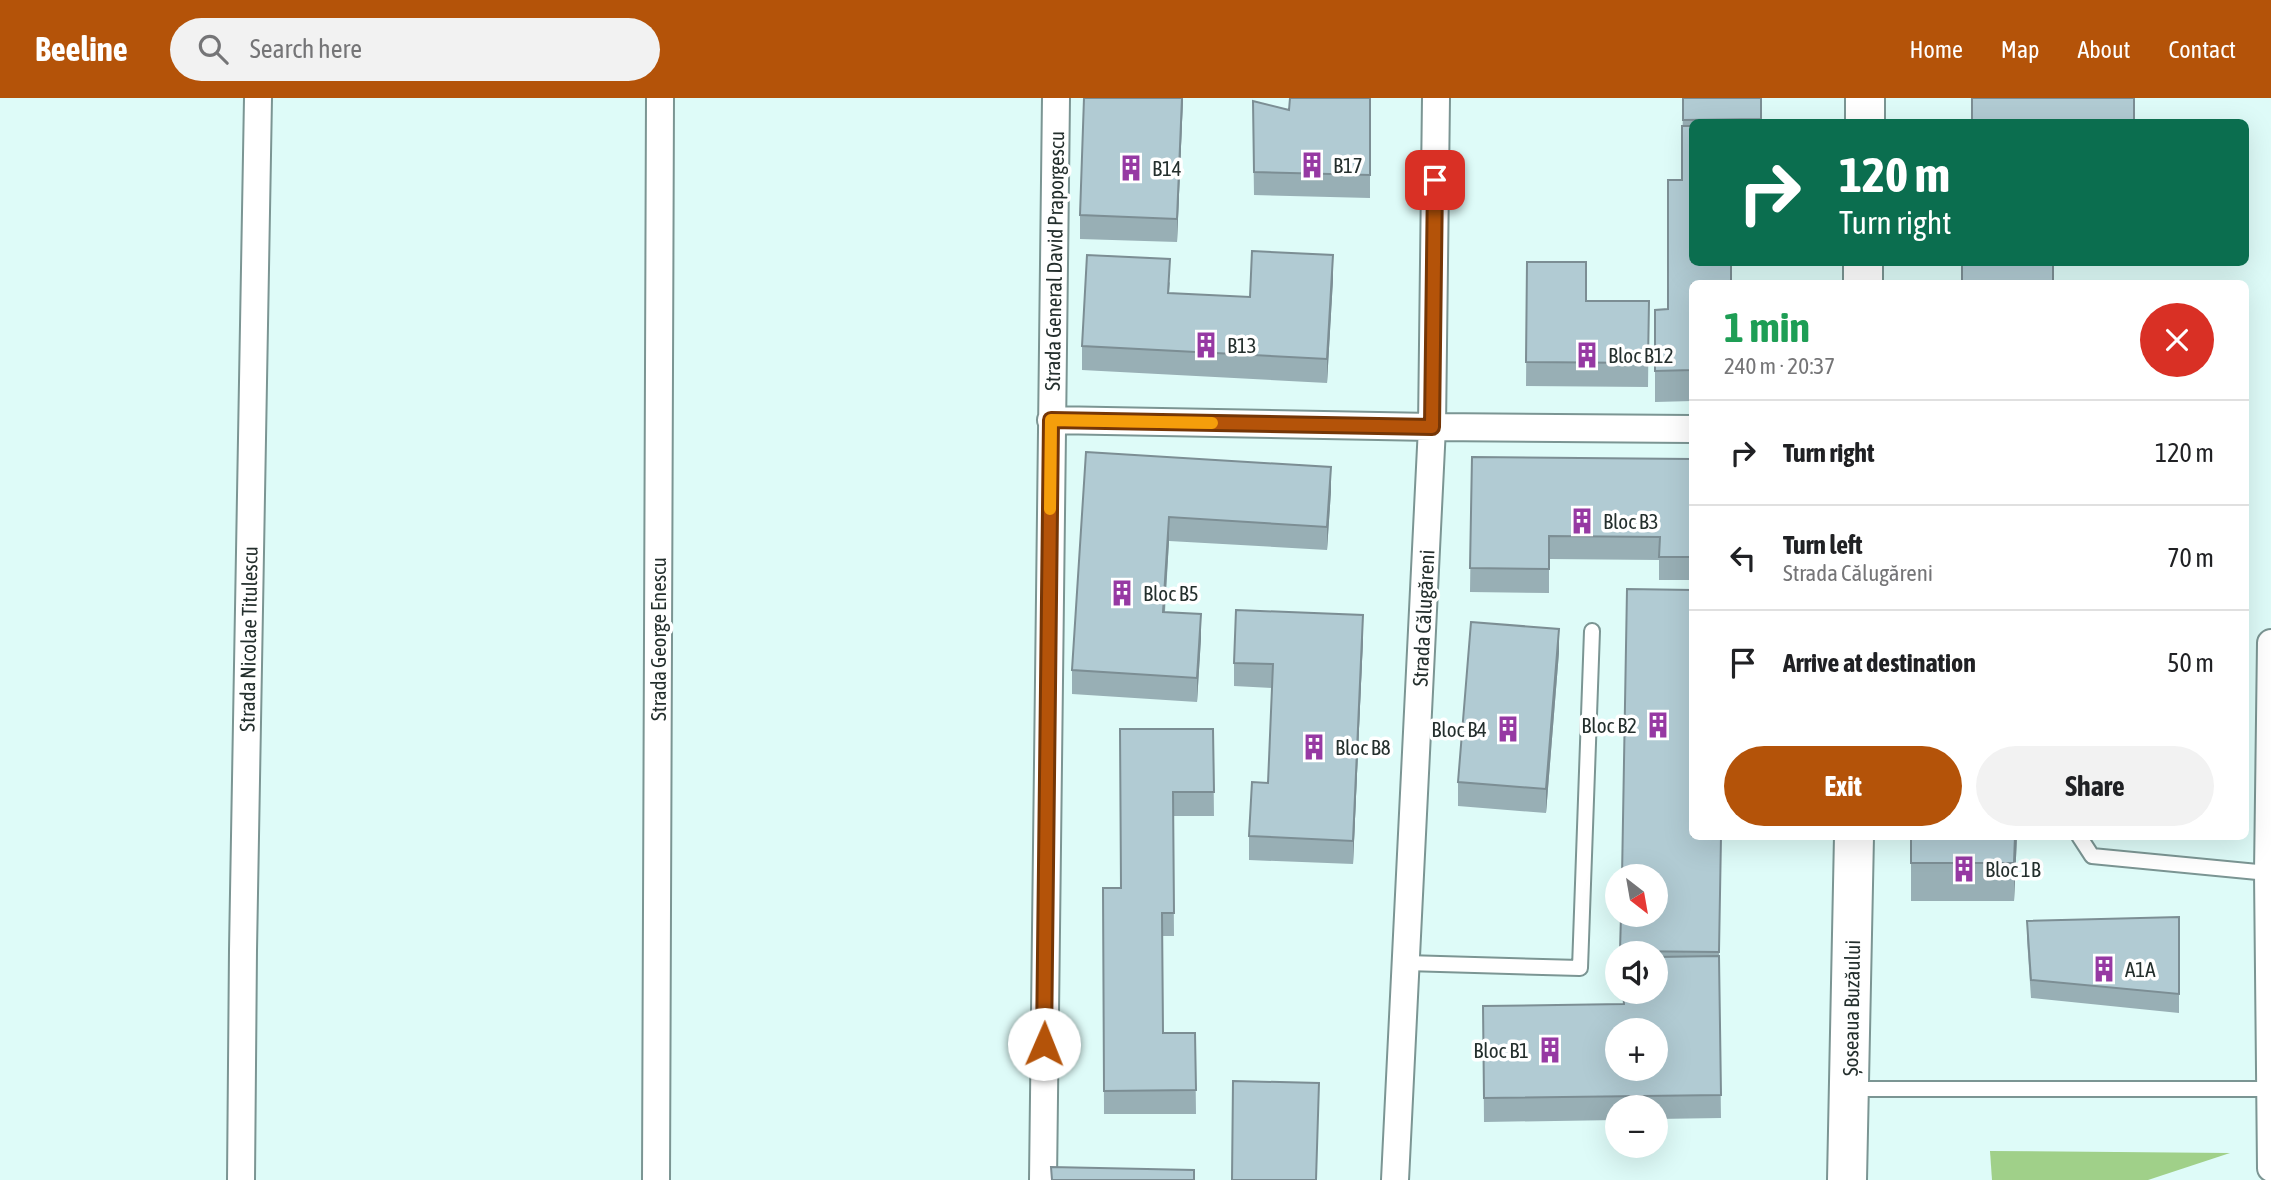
<!DOCTYPE html>
<meta charset="utf-8">
<style>
:root{--surface:#fff;--page:#f2f2f2;--text:#202124;--muted:#757577;--line:#e0e0e0;--accent:#b45309}
body{margin:0;font-family:"Asap Condensed",sans-serif;background:var(--page);color:var(--text);height:100vh;display:flex;flex-direction:column;font-size:26px;white-space:nowrap}
*{box-sizing:border-box;margin:0}
p{font-size:23px;color:var(--muted)}
.icon{flex:none;width:38px;height:38px;fill:none;stroke:currentColor;stroke-width:2;stroke-linecap:round;stroke-linejoin:round}
.map{position:relative;flex:1;overflow:hidden}
.details{position:absolute;left:1689px;top:182px;width:560px;height:560px;display:flex;flex-direction:column;background:var(--surface);border-radius:10px;box-shadow:0 7px 28px #0002}
.details>*{flex:none}
.guide{position:absolute;left:1689px;top:21px;width:560px;height:147px;border-radius:10px;box-shadow:0 7px 28px #0002;background:#0b6e4f;color:#fff;overflow:hidden}
.needle{width:46px;rotate:149deg}
.tools{position:absolute;left:1605px;top:766px;display:grid;gap:14px}
.tools a{display:grid;place-items:center;width:63px;height:63px;border-radius:50%;background:var(--surface);box-shadow:0 7px 28px #0002;font-size:35px}
.pin{position:absolute;display:grid;place-items:center;width:60px;height:60px;color:#fff;margin:-30px;border-radius:14px;box-shadow:0 4px 10px #0006}
.me{position:absolute;width:77px;margin:-38px;rotate:1deg;stroke-linejoin:round;filter:drop-shadow(0 0 5px #0008)}
.turn{display:flex;align-items:center;gap:24px;height:147px;padding:0 35px;font-size:32px}
.turn .icon{width:91px;height:91px;stroke-width:2.5}
.turn b{display:block;font-size:49px;line-height:60px}
.round{display:grid;place-items:center;flex:none;width:74px;height:74px;border-radius:37px;background:var(--page)}
.overview{display:flex;align-items:center;justify-content:space-between;height:119px;padding:0 35px}
h1{font-size:42px;font-weight:700;line-height:52px;color:#1e9e55}
.primary-button{display:flex;gap:14px;margin-top:auto;padding:14px 35px}
.primary-button a{flex:1;height:80px;border-radius:42px;background:var(--accent);color:#fff;font-size:28px;font-weight:700;line-height:80px;text-align:center}
.primary-button a+a{background:var(--page);color:var(--text)}
ul{padding:0;list-style:none}
li{display:flex;align-items:center;gap:21px;height:105px;padding:0 35px;border-top:2px solid var(--line)}
li div{flex:1}
li b{display:block;font-size:26px}
li em{font-style:normal}
header{display:flex;align-items:center;gap:42px;box-sizing:border-box;height:98px;padding:0 35px;background:var(--accent);color:#fff}
header strong{font-size:33px}
nav{display:flex;gap:38px;margin-inline-start:auto;font-size:24px}
.search{width:490px;height:63px;background:var(--page);display:flex;align-items:center;gap:18px;box-sizing:border-box;padding:0 24px;border-radius:38px;color:var(--muted);font-size:26px}
.map>svg:first-child{display:block}
</style>
<header>
<strong>Beeline</strong>
<div class="search"><svg class="icon" aria-label="search" viewBox="0 0 24 24"><circle cx="10" cy="10" r="6"/><path d="M15 15l6 6"/></svg>Search here</div>
<nav><a>Home</a><a>Map</a><a>About</a><a>Contact</a></nav>
</header>
<div class="map">
<svg width="2271" height="1082" viewBox="0 0 2271 1082">
<rect width="100%" height="100%" fill="#defbf8"/>
<path fill="#a0d089" d="M1990,1053H1991L2230,1055L2148,1082H1992Z"/>
<g fill="none" stroke-linecap="round" stroke-linejoin="round">
<g stroke="#7b9593" stroke-width="18">
<path id="lane" d="M2079,738L2092,758L2268,775
M1406,865L1580,870L1592,533
M1850,991H2271"/>
</g>
<g stroke="#7b9593" stroke-width="30">
<path id="street" d="M1051,322L1432,329L1692,331
M2271,545L2268,775L2271,1070
M241,1082L243,852L258,0
M656,1082L660,0
M1043,1082L1056,0
M1395,1082L1432,329L1436,0"/>
</g>
<g stroke="#7b9593" stroke-width="42">
<path id="primary" d="M1865,24V0
M1863,186V164
M1847,1082L1854,738"/>
</g>
<use href="#lane" stroke="#fff" stroke-width="14"/>
<use href="#street" stroke="#fff" stroke-width="26"/>
<use href="#primary" stroke="#fff" stroke-width="38"/>
</g>
<path fill="#98afb5" d="M1183,0L1177,144L1080,141V117Z
M1370,0V100L1254,97L1253,26L1289,12Z
M1683,0H1761V24H1692V303L1655,304V212L1668,211L1682,82Z
M1527,164L1586,203H1649L1648,289L1526,288Z
M1333,181L1327,285L1082,272V248L1170,184L1169,195L1250,199Z
M1086,354L1331,393L1327,452L1169,443L1165,514L1201,540L1197,604L1072,596V572Z
M1472,359L1692,361V482H1659V462L1549,461V495L1470,494Z
M1363,541L1353,766L1249,762V738L1268,685L1272,590L1234,588V565Z
M1559,554L1546,715L1458,708V684Z
M1120,631H1213L1214,718H1173L1174,838H1163V935H1195L1196,1016H1104L1103,790H1121Z
M1721,738L1719,858L1721,1020L1656,1021V1010H1617V1022L1484,1024L1483,908L1623,906L1656,894V856H1620L1621,817Z
M1911,738H2017L2014,803H1911Z
M2179,819V915L2031,900L2027,841V823Z"/>
<path fill="#7c8e94" d="M1182,0H1183L1177,144V121Z
M1333,157V181L1327,285V261Z
M1331,369V393L1327,452V429Z
M1169,419V443L1163,537V514Z
M1201,516V540L1197,604V580Z
M1363,517V541L1353,766V743Z
M1559,531V554L1546,715V691Z
M2015,738H2017L2014,803V765Z"/>
<path fill="#b1cbd3" stroke="#7c8e94" stroke-width="2" fill-rule="evenodd" d="M1084,0H1182L1177,121L1080,117Z
M1290,0H1370V77L1254,74L1253,3L1289,12Z
M1683,0H1761V21L1683,22Z
M1972,0H2134V24H1972Z
M1682,28H1692V164H1731V186H1692V272L1655,273V212L1668,211V82H1682Z
M1252,153L1333,157L1327,261L1082,248L1087,157L1170,161L1168,195L1250,199Z
M1527,164H1586V203H1649L1648,265L1526,264Z
M1962,164H2053V186H1962Z
M1086,354L1331,369L1327,429L1169,419L1163,514L1201,516L1197,580L1072,572Z
M1472,359L1692,361V459H1659L1660,439L1549,438V471L1470,470Z
M1627,491L1692,492V738H1721L1719,854L1620,853L1621,817H1656V779H1622Z
M1236,512L1363,517L1353,743L1249,738L1252,684L1268,685L1273,566L1234,565Z
M1471,524L1559,531L1546,691L1458,684Z
M1120,631H1213L1214,694H1173L1174,815H1162L1163,935H1195L1196,992L1104,993L1103,790H1121Z
M1911,738H2015L2014,765H1911Z
M2179,819V896L2031,882L2027,823Z
M1719,858L1721,997L1484,1000L1483,908L1624,906L1623,894H1656V859ZM1617,933H1656V971H1617Z
M1233,983L1319,985L1316,1082H1232Z
M1051,1069L1194,1072V1082H1052Z"/>
<g fill="none" stroke-linecap="round" stroke-linejoin="round">
<g stroke="#753606" stroke-width="18">
<path id="route" d="M1044,946L1051,322L1432,329L1435,82"/>
</g>
<use href="#route" stroke="#b45309" stroke-width="12"/>
<path stroke="#f59e0b" stroke-width="12" d="M1050,411L1051,322L1212,325"/>
</g>
<defs>
<g id="building-bare" transform="scale(2.1)"><path d="M-4-6H4V6H1V3H-1V6H-4ZM-2.5-4.3h1.7v1.8h-1.7ZM.8-4.3h1.7v1.8H.8ZM-2.5-1h1.7V.8h-1.7ZM.8-1h1.7V.8H.8Z" fill="#9639a3" stroke="#fff" stroke-width="2.5" paint-order="stroke"/></g>
</defs>
<g fill-rule="evenodd">
<use href="#building-bare" x="1312" y="67"/>
<use href="#building-bare" x="1131" y="70"/>
<use href="#building-bare" x="1206" y="247"/>
<use href="#building-bare" x="1587" y="257"/>
<use href="#building-bare" x="1582" y="423"/>
<use href="#building-bare" x="1122" y="495"/>
<use href="#building-bare" x="1658" y="627"/>
<use href="#building-bare" x="1508" y="631"/>
<use href="#building-bare" x="1314" y="649"/>
<use href="#building-bare" x="1964" y="771"/>
<use href="#building-bare" x="2104" y="871"/>
<use href="#building-bare" x="1550" y="952"/>
</g>
<g text-anchor="middle" dominant-baseline="central" stroke-width="7" stroke-linejoin="round" paint-order="stroke">
<g font-size="21" fill="#242f2d" stroke="#fff" text-anchor="start">
<text x="1333" y="67">B17</text>
<text x="1152" y="70">B14</text>
<text x="1227" y="247">B13</text>
<text x="1608" y="257">Bloc B12</text>
<text x="1603" y="423">Bloc B3</text>
<text x="1143" y="495">Bloc B5</text>
<text x="1637" y="627" text-anchor="end">Bloc B2</text>
<text x="1487" y="631" text-anchor="end">Bloc B4</text>
<text x="1335" y="649">Bloc B8</text>
<text x="1985" y="771">Bloc 1B</text>
<text x="2125" y="871">A1A</text>
<text x="1529" y="952" text-anchor="end">Bloc B1</text>
</g>
<g font-size="21" fill="#242f2d" stroke="#fff">
<text transform="translate(1054 163) rotate(-89)">Strada General David Praporgescu</text>
<text transform="translate(1423 520) rotate(-87)">Strada Călugăreni</text>
<text transform="translate(248 541) rotate(-89)">Strada Nicolae Titulescu</text>
<text transform="translate(658 541) rotate(-90)">Strada George Enescu</text>
<text transform="translate(1851 910) rotate(-89)">Șoseaua Buzăului</text>
</g>
</g>
</svg>
<div class="tools">
<a><svg class="needle" viewBox="-14 -14 28 28"><path d="M0-13l5 13h-10z" fill="#e53935"/><path d="M0 13l5-13h-10z" fill="#757577"/></svg></a>
<a><svg class="icon" aria-label="sound" viewBox="0 0 24 24"><path d="M4 9h4l5-4v14l-5-4H4zM17 9q2 3 0 6"/></svg></a>
<a>+</a>
<a>−</a>
</div>
<div class="pin" style="left:1435px;top:82px;background:#d93025"><svg class="icon" aria-label="arrive" viewBox="0 0 24 24"><path d="M6 21V4h12l-3 4 3 4H6"/></svg></div>
<svg class="me" style="left:1044px;top:946px" viewBox="-20 -20 40 40"><circle r="19" fill="#fff"/><path d="M0-13L10 11 0 6-10 11z" fill="#b45309"/></svg>
<div class="guide">
<div class="turn"><svg class="icon" aria-label="right" viewBox="0 0 24 24"><path d="M7 20v-9h11M14 6l5 5-5 5"/></svg><div><b>120 m</b>Turn right</div></div>
</div>
<section class="details">
<div class="overview"><div><h1>1 min</h1><p>240 m · 20:37</p></div><a class="round" style="background:#d93025;color:#fff"><svg class="icon" aria-label="close" viewBox="0 0 24 24"><path d="M6 6l12 12M18 6L6 18"/></svg></a></div>
<ul>
<li><svg class="icon" aria-label="right" viewBox="0 0 24 24"><path d="M7 20v-9h11M14 6l5 5-5 5"/></svg><div><b>Turn right</b></div><em>120 m</em></li>
<li><svg class="icon" aria-label="left" viewBox="0 0 24 24"><path d="M17 20v-9H6M10 6l-5 5 5 5"/></svg><div><b>Turn left</b><p>Strada Călugăreni</p></div><em>70 m</em></li>
<li><svg class="icon" aria-label="arrive" viewBox="0 0 24 24"><path d="M6 21V4h12l-3 4 3 4H6"/></svg><div><b>Arrive at destination</b></div><em>50 m</em></li>
</ul>
<div class="primary-button"><a>Exit</a><a>Share</a></div>
</section>
</div>
